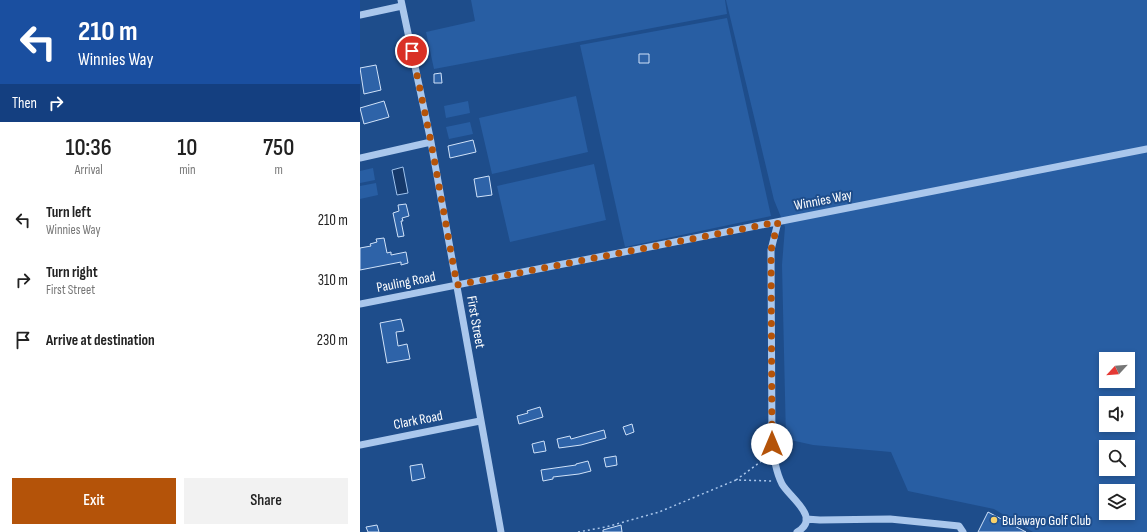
<!DOCTYPE html>
<style>
:root{--surface:#fff;--page:#f2f2f2;--text:#222;--muted:#767676;--accent:#b45309}
body{margin:0;font-family:"Sofia Sans Condensed",sans-serif;background:var(--page);color:var(--text);height:100vh;display:flex;flex-direction:column;font-size:15px;white-space:nowrap}
*{box-sizing:border-box;margin:0}
p{font-size:13px;color:var(--muted)}
.icon{flex:none;width:22px;height:22px;fill:none;stroke:currentColor;stroke-width:2;stroke-linecap:round;stroke-linejoin:round}
.map{position:relative;flex:1;overflow:hidden}
.details{display:flex;flex-direction:column;background:var(--surface);width:360px}
.details>*{flex:none}
.guide{background:#1a4fa0;color:#fff;overflow:hidden}
.needle{width:26px;rotate:244deg}
.tools{position:absolute;left:739px;top:352px;display:grid;gap:8px}
.tools a{display:grid;place-items:center;width:36px;height:36px;border-radius:0px;background:var(--surface);box-shadow:0 2px 6px #0003;font-size:20px}
.pin{position:absolute;display:grid;place-items:center;width:34px;height:34px;color:#fff;margin:-17px;border:2px solid #fff;border-radius:50%;box-shadow:0 1px 4px #0007}
.me{position:absolute;width:44px;margin:-22px;rotate:0deg;stroke-linejoin:round;filter:drop-shadow(0 0 3px #0008)}
.turn{display:flex;align-items:center;gap:14px;height:84px;padding:0 12px;font-size:18px}
.turn .icon{width:52px;height:52px;stroke-width:2.5}
.turn b{display:block;font-size:28px;line-height:34px}
.then{display:flex;align-items:center;height:38px;padding:0 12px;background:#0003;gap:8px;font-size:15px}
.eta{display:flex;justify-content:space-evenly;align-items:center;height:68px;text-align:center}
.eta b{font-size:24px;font-weight:600;line-height:28px}
.button{display:flex;gap:8px;margin-top:auto;padding:8px 12px}
.button a{flex:1;height:46px;border-radius:0px;background:var(--accent);color:#fff;font-size:16px;font-weight:600;line-height:46px;text-align:center}
.button a+a{background:var(--page);color:var(--text)}
ul{padding:0;list-style:none}
li{display:flex;align-items:center;gap:12px;height:60px;padding:0 12px}
li div{flex:1}
li b{display:block;font-size:15px}
li em{font-style:normal}
main{display:flex;flex:1;min-height:0}
.map>svg:first-child{display:block}
</style>
<main>
<section class="details">
<div class="guide">
<div class="turn"><svg class="icon" aria-label="left" viewBox="0 0 24 24"><path d="M17 20v-9H6M10 6l-5 5 5 5"/></svg><div><b>210 m</b>Winnies Way</div></div>
<div class="then">Then<svg class="icon" aria-label="right" viewBox="0 0 24 24"><path d="M7 20v-9h11M14 6l5 5-5 5"/></svg></div>
</div>
<div class="eta">
<div><b>10:36</b><p>Arrival</p></div>
<div><b>10</b><p>min</p></div>
<div><b>750</b><p>m</p></div>
</div>
<ul>
<li><svg class="icon" aria-label="left" viewBox="0 0 24 24"><path d="M17 20v-9H6M10 6l-5 5 5 5"/></svg><div><b>Turn left</b><p>Winnies Way</p></div><em>210 m</em></li>
<li><svg class="icon" aria-label="right" viewBox="0 0 24 24"><path d="M7 20v-9h11M14 6l5 5-5 5"/></svg><div><b>Turn right</b><p>First Street</p></div><em>310 m</em></li>
<li><svg class="icon" aria-label="arrive" viewBox="0 0 24 24"><path d="M6 21V4h12l-3 4 3 4H6"/></svg><div><b>Arrive at destination</b></div><em>230 m</em></li>
</ul>
<div class="button"><a>Exit</a><a>Share</a></div>
</section>
<div class="map">
<svg width="787" height="532" viewBox="0 0 787 532">
<rect width="100%" height="100%" fill="#1e4d8b"/>
<path fill="#285ea3" fill-rule="evenodd" d="M111,0H365L367,14L74,69L66,32L115,21Z
M366,0H787V532H673L634,509L548,491L531,452L453,445L426,439L422,265L425,227L414,200ZM746,359H768V381H746ZM746,403H768V425H746ZM746,447H768V469H746ZM746,491H768V513H746Z
M367,18L411,216L265,247L220,45Z
M216,96L228,152L132,174L119,118Z
M108,101L110,113L86,118L84,106Z
M110,122L113,134L89,139L86,127Z
M234,164L246,220L150,242L137,186Z
M13,168L15,180L0,183V171Z
M16,183L18,195L0,199V186Z"/>
<path fill="#153869" stroke="#9ec2ed" d="M43,167L48,193L37,195L32,170Z"/>
<path fill="#2e63a8" stroke="#d0e2f9" d="M279,54H289V63H279Z
M16,65L21,90L4,94L0,68Z
M81,73L82,83H74V74Z
M24,101L29,117L4,124L0,108Z
M113,140L116,152L90,158L88,146Z
M129,176L132,195L117,197L114,179Z
M46,204L49,216L42,218L43,221H41L44,236L38,237L33,213L39,211L38,205Z
M24,238L27,253L31,252V255L46,252L48,263L41,265V262L0,270V248L11,246L10,244L17,242L16,239Z
M41,319L44,331L36,332L38,346L47,344L50,359L27,363L20,323Z
M180,407L183,417L159,424L157,416L168,413L167,411Z
M272,424L274,432L266,435L263,427Z
M244,430L246,438L221,445L199,448L197,439L210,436L211,439Z
M184,441L186,451L174,453L172,444Z
M256,456L257,465L246,467L244,458Z
M228,461L231,471L219,474L193,477V479L183,481L181,470L216,465V464Z
M62,464L65,478L52,481L50,466Z
M628,512L666,532H618Z
M17,525L19,532H8L6,527Z
M261,525L262,532H243V530Z"/>
<g fill="none" stroke-linecap="round" stroke-linejoin="round">
<path stroke="#aac7ec" stroke-width="1.5" stroke-dasharray="2 3" stroke-linecap="butt" d="M376,480L407,457
M218,532L246,527L299,512L376,480L413,481"/>
<path stroke="#aac7ec" stroke-width="7" d="M41,0L71,142L141,532
M0,15L42,6
M0,158L71,142
M418,222L411,250L412,444C414,458 416,472 422,484C430,498 462,518 437,532
M0,304L787,149
M0,445L120,421
M446,519L460,520L530,519L599,526L603,532"/>
</g>
<g fill="none" stroke-linecap="round" stroke-linejoin="round">
<path stroke="#b45309" stroke-width="7" stroke-dasharray="0 12.6" d="M52,51L71,142L97,285L418,222L411,250L412,444"/>
</g>
<circle fill="#fad26a" stroke="#1e4d8b" stroke-width="1.5" cx="634" cy="520" r="4"/>
<g text-anchor="middle" dominant-baseline="central" stroke-width="4" stroke-linejoin="round" paint-order="stroke">
<g font-size="14" fill="#fff" stroke="#1e4d8b">
<text transform="translate(463 200) rotate(-11)">Winnies Way</text>
<text transform="translate(46 282) rotate(-11)">Pauling Road</text>
<text transform="translate(116 322) rotate(80)">First Street</text>
<text transform="translate(58 420) rotate(-11)">Clark Road</text>
</g>
<g font-size="14" fill="#fff" stroke="#1e4d8b" text-anchor="start">
<text x="642" y="520">Bulawayo Golf Club</text>
</g>
</g>
</svg>
<div class="tools">
<a><svg class="needle" viewBox="-14 -14 28 28"><path d="M0-13l5 13h-10z" fill="#e53935"/><path d="M0 13l5-13h-10z" fill="#767676"/></svg></a>
<a><svg class="icon" aria-label="sound" viewBox="0 0 24 24"><path d="M4 9h4l5-4v14l-5-4H4zM17 9q2 3 0 6"/></svg></a>
<a><svg class="icon" aria-label="search" viewBox="0 0 24 24"><circle cx="10" cy="10" r="6"/><path d="M15 15l6 6"/></svg></a>
<a><svg class="icon" aria-label="layers" viewBox="0 0 24 24"><path d="M12 4l9 5-9 5-9-5zM3 14l9 5 9-5"/></svg></a>
</div>
<div class="pin" style="left:52px;top:51px;background:#d93025"><svg class="icon" aria-label="arrive" viewBox="0 0 24 24"><path d="M6 21V4h12l-3 4 3 4H6"/></svg></div>
<svg class="me" style="left:412px;top:444px" viewBox="-20 -20 40 40"><circle r="19" fill="#fff"/><path d="M0-13L10 11 0 6-10 11z" fill="#b45309"/></svg>
</div>
</main>
